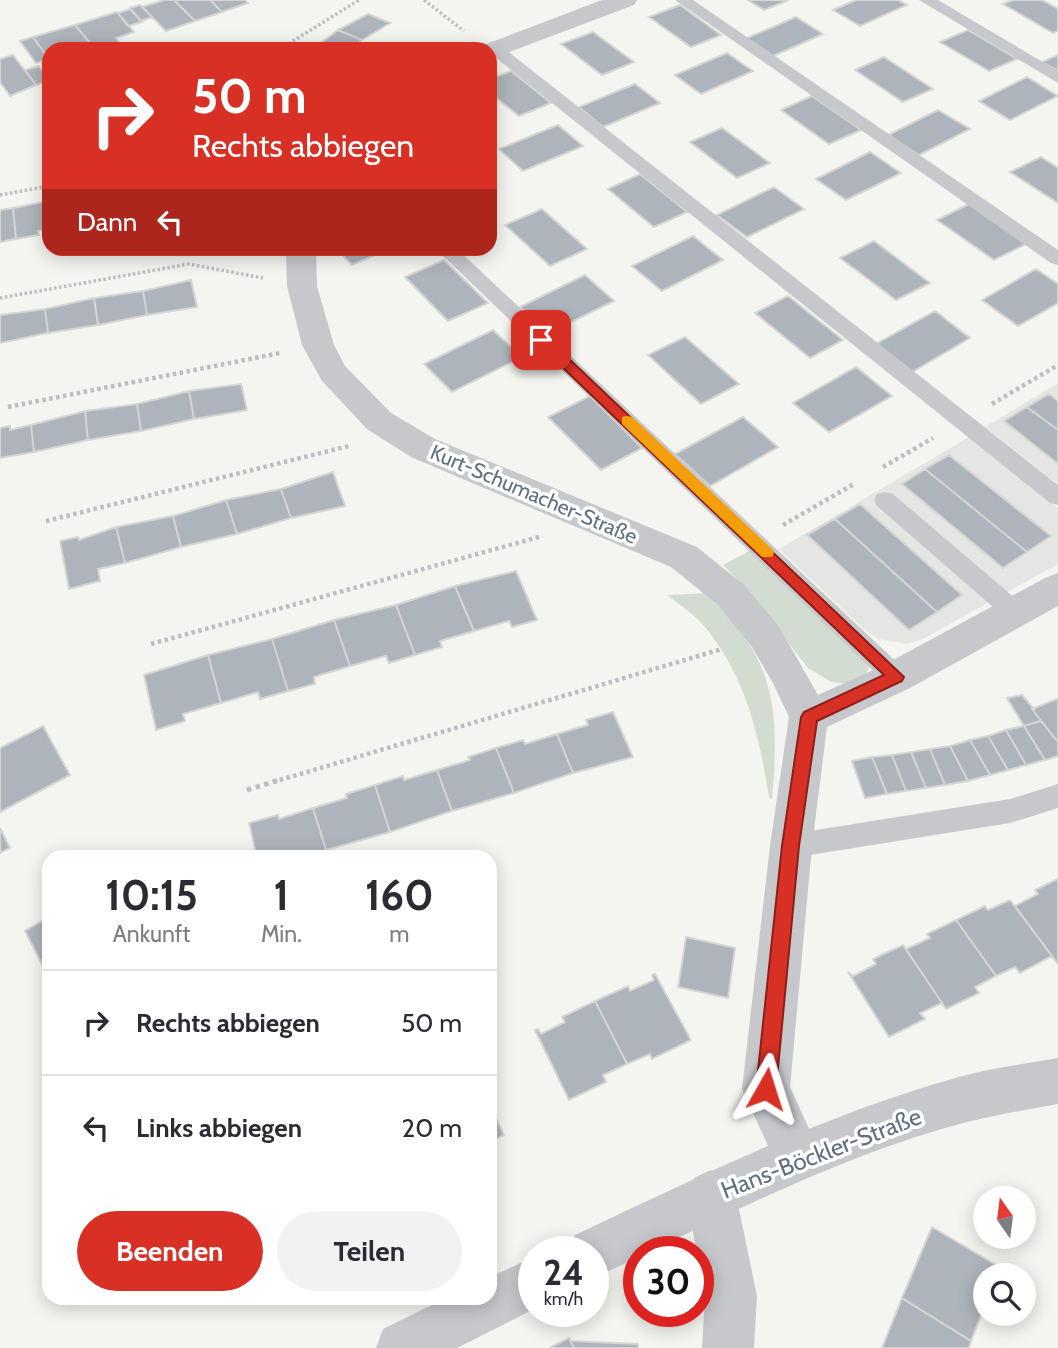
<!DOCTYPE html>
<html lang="de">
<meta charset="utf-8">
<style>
:root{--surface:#fff;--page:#f2f2f3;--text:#2b2b33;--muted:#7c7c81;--line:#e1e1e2;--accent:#d93025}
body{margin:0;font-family:Cabin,sans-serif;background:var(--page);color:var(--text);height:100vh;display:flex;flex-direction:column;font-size:26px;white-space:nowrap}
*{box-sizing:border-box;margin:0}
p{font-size:23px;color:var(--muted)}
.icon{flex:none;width:38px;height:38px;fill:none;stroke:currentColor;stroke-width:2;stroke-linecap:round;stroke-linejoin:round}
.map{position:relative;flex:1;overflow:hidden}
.panel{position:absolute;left:42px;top:850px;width:455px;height:455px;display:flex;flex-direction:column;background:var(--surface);border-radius:21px;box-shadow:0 4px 18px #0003}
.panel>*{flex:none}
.banner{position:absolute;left:42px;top:42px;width:455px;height:214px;border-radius:21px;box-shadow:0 4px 18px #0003;background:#d93025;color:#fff;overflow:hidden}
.needle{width:46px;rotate:346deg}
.controls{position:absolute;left:973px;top:1186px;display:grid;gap:14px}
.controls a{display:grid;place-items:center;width:63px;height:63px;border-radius:50%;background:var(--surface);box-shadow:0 4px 18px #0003;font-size:35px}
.speed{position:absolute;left:518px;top:1236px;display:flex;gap:14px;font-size:35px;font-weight:700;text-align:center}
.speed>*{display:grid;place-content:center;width:91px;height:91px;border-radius:50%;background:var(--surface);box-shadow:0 4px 18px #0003;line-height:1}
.speed small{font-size:18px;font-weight:400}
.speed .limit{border:10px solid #d22;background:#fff;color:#111}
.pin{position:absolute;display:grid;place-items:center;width:60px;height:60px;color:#fff;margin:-30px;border-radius:14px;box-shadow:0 4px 10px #0006}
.me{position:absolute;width:77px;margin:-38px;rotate:6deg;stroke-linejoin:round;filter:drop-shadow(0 0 5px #0008)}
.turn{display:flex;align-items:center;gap:24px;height:147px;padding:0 35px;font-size:32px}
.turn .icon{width:91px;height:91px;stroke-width:2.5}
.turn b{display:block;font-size:49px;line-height:60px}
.then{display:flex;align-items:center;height:66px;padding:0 35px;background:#0003;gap:14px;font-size:26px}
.eta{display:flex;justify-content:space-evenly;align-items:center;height:119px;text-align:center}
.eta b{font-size:42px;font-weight:700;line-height:49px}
.button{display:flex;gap:14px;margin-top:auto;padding:14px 35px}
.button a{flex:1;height:80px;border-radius:42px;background:var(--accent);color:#fff;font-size:28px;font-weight:700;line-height:80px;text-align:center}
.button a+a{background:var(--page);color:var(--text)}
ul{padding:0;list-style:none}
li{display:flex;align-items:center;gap:21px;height:105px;padding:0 35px;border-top:2px solid var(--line)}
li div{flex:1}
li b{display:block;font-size:26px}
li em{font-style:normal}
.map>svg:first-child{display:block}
</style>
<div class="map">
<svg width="1058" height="1348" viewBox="0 0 1058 1348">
<rect width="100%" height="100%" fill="#f4f5f0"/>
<path fill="#e5e5e4" d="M1058,383V484L985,427Z
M969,437L1058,508V564L921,640L907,644L878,639L866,631L779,549Z"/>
<path fill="#d3dcd1" d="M753,549L869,666L865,678L849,684L831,682L808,668L748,591L723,565Z
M708,593C775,660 780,708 772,800L769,797C759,735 746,677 705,627C695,615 680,605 667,595Z"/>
<path fill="#aeb4bb" stroke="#d5d6d3" stroke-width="2" d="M164,0H174L195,21L166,31L142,7Z
M174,0H210L222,12L195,21Z
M210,0H245L248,3L222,12Z
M748,0H789L764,10Z
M856,0H898L907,5L860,26L833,10Z
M1013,0H1042L1058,9V31L1053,33L1003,4Z
M140,5L152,17L141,21L130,8Z
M680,5L721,35L691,47L649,17Z
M130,9L141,21L142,22L128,26L118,13Z
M117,12L134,32L116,38L120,43L102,49H95L75,25Z
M368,14L390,23L362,40L338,30Z
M796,17L823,34L773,56L747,38Z
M75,25L95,49H49V59L33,37Z
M338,30L362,40L349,49L314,48Z
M968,30L1017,59L989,71L940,42Z
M593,32L634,62L602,75L561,44Z
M33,37L49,59L36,63L20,41Z
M727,53L753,71L701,94L675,75Z
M13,55L36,85L10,96L0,82V59Z
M1058,55V71L1042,62Z
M884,57L933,89L903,102L855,70Z
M39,66L49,81L36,85L25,70Z
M511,71L551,103L519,116L490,93V79Z
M1027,77L1058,96L1010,120L979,101Z
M635,84L660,103L603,127L579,107Z
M812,96L861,130L829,144L781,110Z
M938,110L970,129L919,155L888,135Z
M558,125L583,146L523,171L499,149Z
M722,128L770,163L737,178L690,142Z
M870,152L901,173L846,200L816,179Z
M1041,157L1058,168V203L1010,172Z
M640,174L687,212L654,227L608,189Z
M774,187L804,209L747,237L717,215Z
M48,201H49V229L38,231L39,235L16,239L13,208Z
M969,204L1026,244L994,260L937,220Z
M13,208L16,239L0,242V210Z
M542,209L587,249L550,266L505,225Z
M693,236L723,260L662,291L632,266Z
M874,241L930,283L896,300L840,258Z
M336,248H391L352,265Z
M444,260L488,303L448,321L405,277Z
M1036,269L1058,284V303L1018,326L982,300Z
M585,275L614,301L549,333L520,307Z
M191,280L197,307L147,315L143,291Z
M143,291L147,315L98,325L94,298Z
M788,296L843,340L810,358L755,313Z
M94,298L98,325L48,333L45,309Z
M45,309L48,333L0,343V315Z
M935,311L970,338L912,372L876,344Z
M493,330L522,357L452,392L424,364Z
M685,337L739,384L701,404L648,355Z
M856,367L892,396L829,432L793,403Z
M241,384L247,410L194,419L189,391Z
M189,391L194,419L141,431L137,404Z
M1049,394L1058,401V430L1027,407Z
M590,396L642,448L601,470L548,417Z
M137,404L141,431L88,440L85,411Z
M1027,407L1058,430V464L1004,421Z
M85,411L88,440L34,452L31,425Z
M743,417L778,447L710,486L675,454Z
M31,425L34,452L0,458V428L10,426V430Z
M949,455L1051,536L1027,552L925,469Z
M925,469L1027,552L1003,568L902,484Z
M333,472L345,506L291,518L281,489Z
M281,489L291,518L237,534L226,500Z
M226,500L237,534L181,547L173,516Z
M860,504L962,595L937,612L835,519Z
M173,516L181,547L125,563L116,527Z
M835,519L937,612L909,630L807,535Z
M116,527L125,563L98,569L100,581L69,589L60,541L78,537L79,540Z
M516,571L537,620L512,627L509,621L474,631L455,586Z
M455,586L474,631L440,641L442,647L415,655L396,605Z
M396,605L415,655L389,663L386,656L350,666L334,620Z
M334,620L350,666L314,677L315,684L288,691L272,639Z
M272,639L288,691L260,699L258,692L221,703L208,655Z
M208,655L221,703L183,714L185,721L156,730L144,675Z
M1022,695L1034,709H1032L1041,721L1024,726L1007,698Z
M1057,699L1058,701V742L1032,709Z
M613,712L633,757L573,773L557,734L588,725L586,720Z
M1041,721L1058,742V756L1045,760L1024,726Z
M43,726L70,775L0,812V748Z
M1024,726L1045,760L1026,765L1006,730Z
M1006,730L1026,765L1008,770L988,736Z
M557,734L573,773L514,793L496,748L523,740L525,744Z
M988,736L1008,770L990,775L970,740Z
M970,740L990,775L968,781L950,746Z
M950,746L968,781L945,785L930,749Z
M496,748L514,793L452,811L437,770L470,760L468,757Z
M930,749L945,785L926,788L911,752Z
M911,752L926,788L906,791L892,755Z
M892,755L906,791L887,794L872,757Z
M872,757L887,794L865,798L852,761Z
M437,770L452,811L390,832L375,785L403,776L404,780Z
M375,785L390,832L326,850L313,808L347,798L346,794Z
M313,808L326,850L302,858H257L249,823L278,815L279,819Z
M0,828L10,848L0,853Z
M1058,879V962L1057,963L1015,906L1038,894L1035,890Z
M1010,900L1052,956L1020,973L1015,967L996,976L956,920L985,906L988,910Z
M49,917V970L46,972L25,931Z
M956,920L996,976L975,987L979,993L946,1009L906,949L930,938L927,934Z
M686,937L735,948L728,998L678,987Z
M903,945L942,1003L920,1013L925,1019L889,1037L848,972L853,976L876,964L873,959Z
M655,974L691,1040L652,1059L650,1054L627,1064L595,1001L628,986L630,991L654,980L652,975Z
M595,1001L627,1064L603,1075L606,1082L569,1100L535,1030L538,1029L541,1034L565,1022L562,1017Z
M490,1105L504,1135L490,1142Z
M932,1227L1006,1271L1004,1276H985V1305L971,1341L902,1298Z
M902,1298L971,1341L969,1348H882Z
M569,1338L574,1348H549Z
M571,1341L638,1344V1348H574Z"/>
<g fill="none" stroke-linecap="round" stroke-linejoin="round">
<path stroke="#bdbec1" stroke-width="3.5" stroke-dasharray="2.5 2.5" stroke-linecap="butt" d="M424,0L464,31
M280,49L359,0
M0,195L49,186
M0,298L189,264L263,278"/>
<path stroke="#bdbec1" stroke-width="4.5" stroke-dasharray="3.5 3.5" stroke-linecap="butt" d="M992,404L1058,365
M8,407L280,353
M883,467L933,438
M46,521L349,446
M783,525L854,484
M151,644L539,537
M273,782L722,649"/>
<path stroke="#bdbec1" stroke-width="5" stroke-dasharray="4.5 4.5" stroke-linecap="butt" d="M247,790L279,780"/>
<path fill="#c6c8cc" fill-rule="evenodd" d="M675,0H693L1058,250V265L1051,263Z
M919,0H938L1058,71V83Z
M495,44L501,46L1058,485V505L1050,503L490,53V49H487Z
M435,248H456L905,670L908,677L905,684L896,687L887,684Z
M885,492L893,494L1024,606L1028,613L1024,620L1016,623L1008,620L877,506L874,500L877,494Z
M1058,784V808L1010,823L791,858L782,855L778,846L782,837L791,834L1010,799Z"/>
<path fill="#c6c8cc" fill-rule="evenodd" d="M602,0H637L634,5L499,56L490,59V49H479L481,46Z
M286,248H316L317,286L334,345L345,366L391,413L435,439L697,547L744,585L778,625L818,695L882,666L1045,578L1058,573V606L910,688L827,727L812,846L790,1087L822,1157L815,1174L798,1181L781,1174L742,1089L770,846L789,717L773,683L752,647L718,605L671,567L411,457L367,429L322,381L302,345L287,286Z
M711,1170L728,1178L736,1195L757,1296L754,1348H702L705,1296L686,1195L694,1178Z"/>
<path fill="#c6c8cc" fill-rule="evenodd" d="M1058,1058V1104C1026,1110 994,1115 963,1123C855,1152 752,1202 651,1251H639V1257L593,1278V1251H568L575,1235C700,1176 826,1114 959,1077C991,1068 1025,1064 1058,1058Z
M534,1257V1309L457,1348H376L383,1329L446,1298H490V1277Z"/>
</g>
<path fill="#d93025" stroke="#8d1f18" stroke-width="2" d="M541,336L546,337L904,677L902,681L817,721L799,846L776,1089L773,1096L766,1099L759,1096L756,1089L782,846L801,717L804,712L884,675L537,343V337Z"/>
<path fill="#f59e0b" d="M627,416L632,417L772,549L774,553L772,557H762L622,424V417Z"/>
<g text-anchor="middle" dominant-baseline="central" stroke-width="7" stroke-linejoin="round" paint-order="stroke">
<g font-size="21" fill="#616e84" stroke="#fff">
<text transform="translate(534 494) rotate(23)">Kurt-Schumacher-Straße</text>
</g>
<g font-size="24" fill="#616e84" stroke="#fff">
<text transform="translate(821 1153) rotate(-21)">Hans-Böckler-Straße</text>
</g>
</g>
</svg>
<div class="controls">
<a><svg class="needle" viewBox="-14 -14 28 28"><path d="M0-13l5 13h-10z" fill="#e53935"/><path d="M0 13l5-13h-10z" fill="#7c7c81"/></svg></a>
<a><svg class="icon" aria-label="search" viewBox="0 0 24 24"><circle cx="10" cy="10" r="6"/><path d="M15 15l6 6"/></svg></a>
</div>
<div class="speed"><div>24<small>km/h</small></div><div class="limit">30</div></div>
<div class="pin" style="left:541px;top:340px;background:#d93025"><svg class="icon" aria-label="arrive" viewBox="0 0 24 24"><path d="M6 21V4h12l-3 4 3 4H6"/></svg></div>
<svg class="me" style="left:766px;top:1089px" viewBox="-20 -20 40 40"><path d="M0-17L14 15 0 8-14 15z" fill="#d93025" stroke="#fff" stroke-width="4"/></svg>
<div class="banner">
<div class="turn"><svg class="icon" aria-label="right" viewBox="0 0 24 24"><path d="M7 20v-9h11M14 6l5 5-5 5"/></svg><div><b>50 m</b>Rechts abbiegen</div></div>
<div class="then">Dann<svg class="icon" aria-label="left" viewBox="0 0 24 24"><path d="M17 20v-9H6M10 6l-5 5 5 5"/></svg></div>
</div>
<section class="panel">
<div class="eta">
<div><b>10:15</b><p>Ankunft</p></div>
<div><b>1</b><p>Min.</p></div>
<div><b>160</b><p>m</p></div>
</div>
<ul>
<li><svg class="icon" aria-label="right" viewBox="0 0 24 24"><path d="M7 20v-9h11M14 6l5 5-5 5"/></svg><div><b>Rechts abbiegen</b></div><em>50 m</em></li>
<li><svg class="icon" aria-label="left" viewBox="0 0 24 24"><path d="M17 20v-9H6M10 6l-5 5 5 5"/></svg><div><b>Links abbiegen</b></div><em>20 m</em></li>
</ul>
<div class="button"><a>Beenden</a><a>Teilen</a></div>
</section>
</div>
